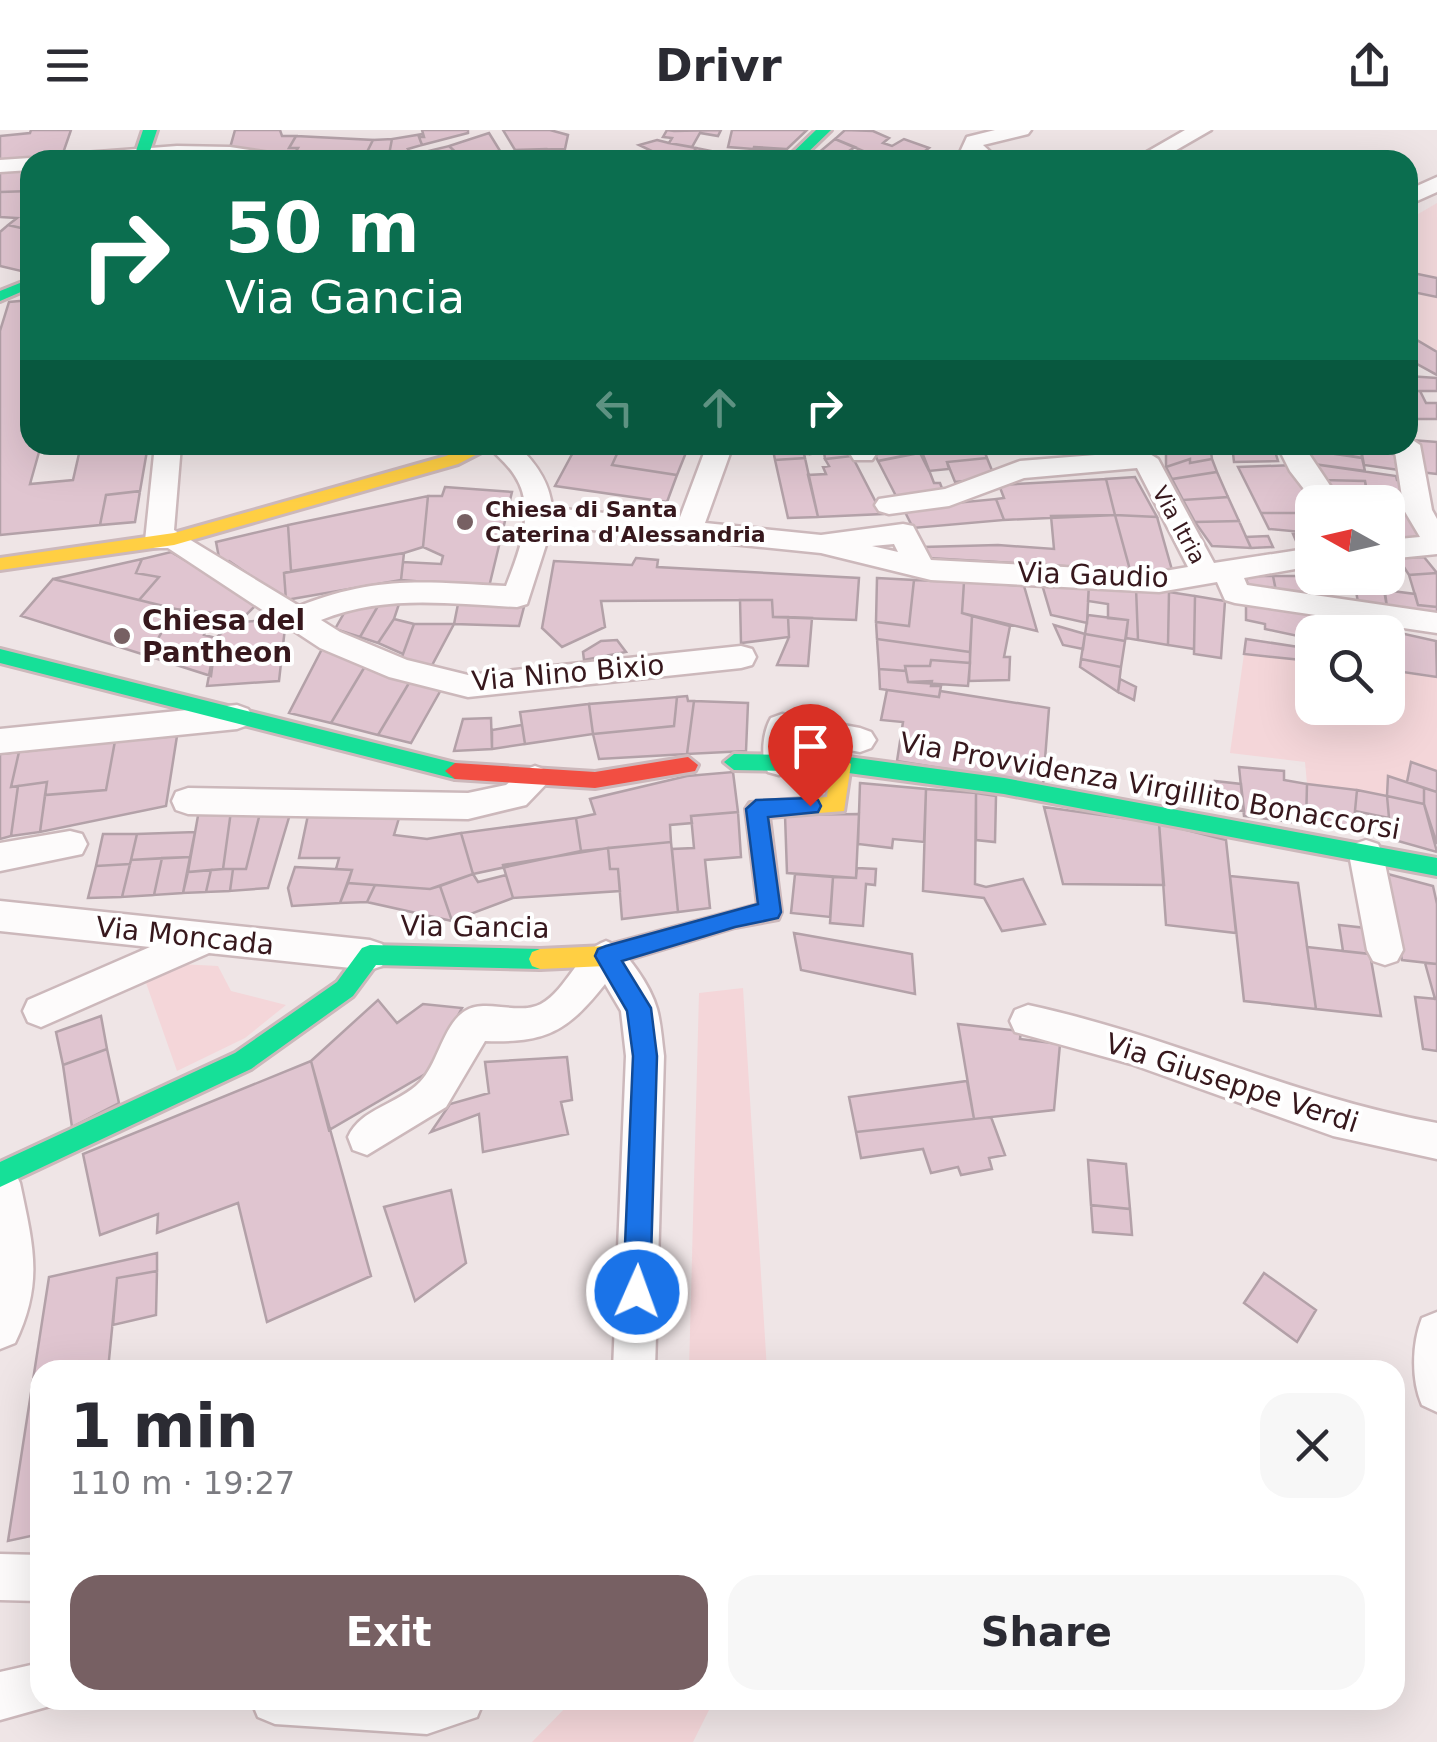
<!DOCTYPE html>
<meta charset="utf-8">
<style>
:root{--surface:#fff;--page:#f7f7f7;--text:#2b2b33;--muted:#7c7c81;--accent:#776063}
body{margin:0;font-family:"DejaVu Sans",sans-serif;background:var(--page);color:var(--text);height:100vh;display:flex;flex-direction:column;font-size:38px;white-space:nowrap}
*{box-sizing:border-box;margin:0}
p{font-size:32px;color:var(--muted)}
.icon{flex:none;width:55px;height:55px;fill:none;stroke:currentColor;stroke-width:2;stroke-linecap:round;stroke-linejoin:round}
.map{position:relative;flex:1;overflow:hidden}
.panel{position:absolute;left:30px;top:1230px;width:1375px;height:350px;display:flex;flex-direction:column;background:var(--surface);border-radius:30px;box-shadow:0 10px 40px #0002}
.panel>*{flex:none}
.hud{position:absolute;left:20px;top:20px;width:1398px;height:305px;border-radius:30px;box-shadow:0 10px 40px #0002;background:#0b6e4f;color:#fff;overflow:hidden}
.needle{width:65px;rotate:278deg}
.fabs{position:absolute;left:1295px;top:355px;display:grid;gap:20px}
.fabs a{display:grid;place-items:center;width:110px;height:110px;border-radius:20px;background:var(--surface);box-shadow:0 10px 40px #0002;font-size:50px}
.pin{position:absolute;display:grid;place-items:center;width:85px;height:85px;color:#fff;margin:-102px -42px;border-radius:50% 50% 50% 0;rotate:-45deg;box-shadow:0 0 10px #0007}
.pin .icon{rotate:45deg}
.me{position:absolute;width:110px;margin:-55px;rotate:2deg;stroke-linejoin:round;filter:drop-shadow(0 0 8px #0008)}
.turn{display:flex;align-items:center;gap:35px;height:210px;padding:0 40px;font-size:45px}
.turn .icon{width:130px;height:130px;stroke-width:2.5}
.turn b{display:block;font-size:70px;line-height:85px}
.lanes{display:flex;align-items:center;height:95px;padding:0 40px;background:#0003;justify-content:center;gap:50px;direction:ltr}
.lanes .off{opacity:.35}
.round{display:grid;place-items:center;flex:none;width:105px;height:105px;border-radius:30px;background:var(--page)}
.summary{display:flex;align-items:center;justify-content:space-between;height:170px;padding:0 40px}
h1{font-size:60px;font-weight:700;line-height:75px}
.action{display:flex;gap:20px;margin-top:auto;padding:20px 40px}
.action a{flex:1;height:115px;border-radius:30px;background:var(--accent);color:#fff;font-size:40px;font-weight:700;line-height:115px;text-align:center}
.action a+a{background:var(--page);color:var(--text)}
header{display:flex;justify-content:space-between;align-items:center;height:130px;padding:0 40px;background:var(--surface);font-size:45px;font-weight:700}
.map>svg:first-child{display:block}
</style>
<header><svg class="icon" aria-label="menu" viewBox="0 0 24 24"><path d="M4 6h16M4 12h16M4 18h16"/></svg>Drivr<svg class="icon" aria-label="share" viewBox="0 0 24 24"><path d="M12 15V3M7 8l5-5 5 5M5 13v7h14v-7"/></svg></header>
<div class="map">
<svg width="1437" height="1612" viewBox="0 0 1437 1612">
<rect width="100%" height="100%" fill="#efe5e6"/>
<path fill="#f3d9dc" d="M1437,73V222L1417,210L1408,192V90Z"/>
<path fill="#f4d6d9" d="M1244,524L1312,531V578H1388V540L1437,547V641L1411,632L1407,652L1388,646L1387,666L1307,654L1305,632L1230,623Z
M179,834L218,836L231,861L286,875L245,908L177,941L145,850Z
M743,858L767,1240H689L699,863Z
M573,1570H714L693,1612H532Z"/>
<path fill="#e0c5d0" stroke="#b3a1a8" stroke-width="2.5" d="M31,0H71L62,26L0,30V6L30,3Z
M235,0H280L282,6H296L289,18H298L292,28L230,18Z
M422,0H468V3L422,15L419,7H424Z
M503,0H550L568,5L565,19L515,20Z
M667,0L674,1L721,0L718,6L700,3L692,17L669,13L672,8L663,7Z
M732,0H807L787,19H753L728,17Z
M845,0L873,1L889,8L883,13L892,16L904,9L929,18L913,30H884L835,9Z
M489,3L502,24L464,30L449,16Z
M423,4L424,7H419L422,15L408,19L417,30H388L392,9Z
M296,6L373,10L363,30H334L292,28L298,18H289Z
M392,9L388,30H363L373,10Z
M835,9L855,17L843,25L852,30H827L817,24Z
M657,10L669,13L696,18L690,28L671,22L660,25L639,15Z
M449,16L464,30H417L412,25Z
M754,17L787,19L778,29L751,27Z
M696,18L726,24V30H691Z
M546,19L545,30H518L515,20Z
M671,22L691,30H639L660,25Z
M30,38V61L0,62V40Z
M30,61V100L8,95L17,88L0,87V62Z
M8,95L30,100V135L21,141L0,136V102Z
M1408,142L1437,148V167L1408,161Z
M30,170V232L22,260L30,259V315H41L30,354L73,350L81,315H148L140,361L106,365L100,395L0,405V201L9,172Z
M1408,192L1417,210L1437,222V245L1408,229Z
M1408,246L1437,248V261H1408Z
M1408,261H1420L1426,273H1437V289H1408Z
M1411,310L1437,312V344L1420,342Z
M577,315H621L612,335L677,345L667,372L555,356Z
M621,315H689L677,345L612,335Z
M772,315H807L810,324H804L805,328L775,330Z
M807,315H846L852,326L825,329L824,322L810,324Z
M870,315H916L919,323L878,331Z
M916,315H982L987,328L947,332L949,339L929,341Z
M1166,315H1210L1212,329L1190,333V329L1166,337Z
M1232,315H1273L1278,331L1234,332Z
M1294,315H1349L1361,319L1362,328Z
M1361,315H1403L1405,326L1361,319Z
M1295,318L1362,328L1365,341L1306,333Z
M1361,319L1405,326L1406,341L1364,335Z
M922,322L934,353H940L943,361L897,368L878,331Z
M852,326L882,384L818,387L808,345L826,344L823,337L829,336L825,329Z
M805,328L818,387L788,388L775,330Z
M987,328L995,348L955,352L947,332Z
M1190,329V333L1212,329L1217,342L1172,349L1166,337Z
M1306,333L1396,346L1397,350L1407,351L1409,368L1367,361L1365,351L1322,350Z
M1295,335L1309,354L1315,372L1312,383H1261L1238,337Z
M1217,342L1228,367L1183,370L1172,349Z
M1135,347L1157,387L1115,385L1106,349Z
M1106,349L1115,385L1004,390L996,369L1004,368L999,355Z
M1322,350L1365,351L1368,372H1344Z
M445,357L512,362L489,457L401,450L403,432L441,434L443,426L423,417L428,366H442Z
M140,361L135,392L100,395L106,365Z
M1367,361L1409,368L1429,407L1388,411V372H1368Z
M428,366L423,417L404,423L291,441L288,395Z
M1228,367L1239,391L1195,392L1183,370Z
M996,369L1004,390L913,398L903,378Z
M1261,383H1312V403L1269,399Z
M1115,385L1157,387L1172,440H1130Z
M1115,385L1130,440L928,428L923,417L998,415L1054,419L1051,386Z
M1239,391L1251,418L1212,416L1195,392Z
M288,395L291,441L284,443L286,470L229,431L220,433L216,412Z
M1312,403V417L1299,418L1293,404Z
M1268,406L1273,417L1251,418L1246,407Z
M171,422L258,473L246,485L184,481L139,470L159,447L136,443L142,429Z
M404,423L401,450L286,470L284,443Z
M1424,427L1437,443L1409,445L1398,428Z
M636,428L658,430L657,437L859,448L856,490L773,487L772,470L601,471L605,497L562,517L542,498L554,431L632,435Z
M142,429L136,443L159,447L139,470L53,449Z
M1437,443V477L1418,475L1409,445Z
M1246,446H1273L1277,466L1249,464Z
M1273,446H1299L1307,469L1277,466Z
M877,448L914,450L909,496L876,492Z
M1354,448H1383L1387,477L1358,473Z
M53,449L139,470L175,479L148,526L21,486Z
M914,450L964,452L962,483L972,486L970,522L877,509L876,492L909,496Z
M1041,451L1089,454L1087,493L1051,485Z
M964,452L1024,456L1037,501L962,483Z
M1089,454L1136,458L1138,510L1126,508L1128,490L1108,488V474L1088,471Z
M1136,458L1169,462L1168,515L1138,510Z
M1384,460L1415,464L1418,475L1437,477V483L1387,477Z
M1169,462L1195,466L1194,519L1168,515Z
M1195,466L1225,471L1221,528L1194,524Z
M382,469L360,507L335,499L351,471Z
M382,469L400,471L394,489L378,513L360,507Z
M740,470H772L773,487H788L789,507L741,513Z
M1246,471L1324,487L1323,502H1312V509L1265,499V494L1246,490Z
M458,474L524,477L519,496L454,494Z
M175,479L214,483L204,505L216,508L211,546L148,526Z
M1088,485L1128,490L1125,511L1085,504Z
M1370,485L1391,490L1389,524L1388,502H1323L1324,487L1368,496Z
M972,486L1010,496L1004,527H1010L1009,550L969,551Z
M788,487L812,488L808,536L777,535L789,507Z
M394,489L414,494L403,524L378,513Z
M254,491L262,500L285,498L279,551L207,556L216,508L232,493Z
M414,494H454L430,539L400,532Z
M1054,495L1085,504L1083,519L1063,515Z
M1391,501L1436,511L1437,547L1389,540Z
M1085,504L1125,511L1121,537L1081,529Z
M877,509L970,522V533L931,530L930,536H905L906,541L879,539Z
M1246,509L1312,519V531L1244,524Z
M617,510L626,522L584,530L583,522L601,511Z
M322,519L367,533L331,593L289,583Z
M1081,529L1121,537L1118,562L1080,537Z
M931,530L970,533L968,556L908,552L905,536H930Z
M367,533L412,548L378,605L331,593Z
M879,539L906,541L908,552L932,551L931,556H941L939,567L880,559Z
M412,548L442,558L411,613L378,605Z
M1120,549L1136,557L1134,570L1118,562Z
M887,560L939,567L940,561L1049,578L1043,655L897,631L903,592L881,590Z
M687,566L688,571H694L687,624L599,629L593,604L674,596L677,567Z
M677,567L674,596L593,604L589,574Z
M694,571L748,573L746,621L687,624Z
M589,574L593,604L525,614L520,582Z
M491,588L492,619L454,621L463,589Z
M522,595L525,614L492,619V600Z
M177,606L166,676L40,702L45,665L106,660L115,611Z
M115,611L106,660L45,665L47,652L11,657L19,622Z
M19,622L11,657L18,656L11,706L0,709V624Z
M1411,632L1437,641V662L1407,652Z
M1239,637L1284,641V650L1307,654L1306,694L1244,686Z
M733,642L738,682L691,686L692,693L670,695L671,712L581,721L576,688L595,684L590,669L687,646Z
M1388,646L1424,658V674L1387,666Z
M1215,651L1241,654L1244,681L1218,678Z
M47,652L40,702L11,706L18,656Z
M860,653L926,659L924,712L893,709L892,718L858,714Z
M1307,654L1357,660L1353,701L1306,694Z
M1424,658L1437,662V714L1424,674Z
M926,659L976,663L975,754L986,757L1023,749L1045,794L1002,801L984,768L923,761Z
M1357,660L1387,666L1389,688L1355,681Z
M976,663L996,666L995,712L976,710Z
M1387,666L1424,674L1437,722L1391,709Z
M1044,677L1159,693L1164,755L1063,754Z
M199,680L231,681L223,739L188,742Z
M231,681L260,683L246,739H223Z
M738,682L741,727L705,730L710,778L678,782L672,719L694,718L691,686Z
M260,683L290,684L268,758L230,761L233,739H246Z
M859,684L856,748L787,743L785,685Z
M308,685L399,688L394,705L427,709L461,703L473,744L430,759L348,753L352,740L336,739L339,728H299Z
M576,688L581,721L473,744L461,703Z
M1159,693L1226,710L1236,803L1166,795Z
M195,702L190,727L131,730L137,704Z
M103,704H137L130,734L96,736Z
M671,712L678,782L622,789L618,739H610L608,718Z
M608,718L610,739H618L620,761L513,768L503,735Z
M190,727L183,763L154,765L162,728Z
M162,728L154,765L122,767L131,730Z
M130,734L122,767L88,768L96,736Z
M295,737L352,740L340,773L292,776L288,758Z
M857,738L876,739L875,755L866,754L863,796L830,793L833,747L856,748Z
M223,739H233L230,761L206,762L211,740Z
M211,740L206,762L183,763L188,742Z
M1384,743L1433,756L1437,774V834L1402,830Z
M473,744L478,752L506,745L513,768L452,791L440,756Z
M795,744L833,747L830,787L791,783Z
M1230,746L1298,753L1316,879L1244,871Z
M348,753L375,755L367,772L340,773Z
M375,755L430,759L440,756L452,791L367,772Z
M1339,795L1366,798L1370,824L1343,821Z
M794,803L912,824L915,864L801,840Z
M1307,817L1370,824L1381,886L1316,879Z
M1425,833L1437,834V869H1435Z
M1415,867L1437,869V921L1423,919Z
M378,870L397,893L423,874L462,878L427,943L329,1000L311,931Z
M101,886L107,919L63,935L56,902Z
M958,894L1021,901L1020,909L1060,914L1054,980L974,989Z
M107,919L119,973L72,997L63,935Z
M567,927L572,970L561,972L568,1004L483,1022L479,984L431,1002L450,974L489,963L485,932Z
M311,931L371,1146L267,1192L238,1073L157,1103L158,1084L100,1105L83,1024Z
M967,951L974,989L856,1002L849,967Z
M991,987L1005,1025L989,1028L992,1039L961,1045L958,1037L931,1043L923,1019L861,1028L856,1002Z
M1088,1030L1126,1034L1130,1079L1091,1075Z
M451,1060L466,1133L415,1171L384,1077Z
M1091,1075L1130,1079L1132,1105L1093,1102Z
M157,1123V1141L117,1148L108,1240H40V1404L8,1411L49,1147Z
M157,1141L156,1185L113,1195L117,1148Z
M1264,1143L1316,1180L1297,1212L1244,1173Z"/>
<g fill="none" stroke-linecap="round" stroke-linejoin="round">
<g stroke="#ccb8bb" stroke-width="5">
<path id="street" d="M995,0H1031L1028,4L983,15L999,30H974L961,20L967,7Z
M1185,0H1211L1159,30H1133Z
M177,16L230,17L290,26L293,30H61L71,24Z
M30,28L38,30H30V40L0,42V30Z
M1437,47V62L1408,75V60Z
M1408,307L1420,315L1432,380L1437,389V424L1388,429V410L1420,407L1404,380L1394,315H1408Z
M155,315H181L174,400L299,476C378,445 424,452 506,456C519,422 537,380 515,346C508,334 496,326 488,315H517C535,332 550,352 552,378L679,390L707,315H733L705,393L821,405L903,394L913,396L931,430L1159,442L1188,437L1137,338L1024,348L949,376L889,384L879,381L875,375L879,369L945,359L1020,331L1145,321L1158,329L1214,433L1312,418V436L1244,448L1247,455L1437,483V503L1235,473L1225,470L1217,452L1159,462L931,450L821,423L552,396L527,474L517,477C449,474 385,464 321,490L340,502L407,530L468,545L741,516L752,519L756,527L752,535L741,538L468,567L389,547L320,518L168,418H149L145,411ZM894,414L898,422L872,416Z
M845,315H871L876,324L872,330H854Z
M1277,315H1303L1341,372H1314L1290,341Z
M237,575L248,579L253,587L248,595L237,599L0,623V599Z
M782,584L860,598L871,602L876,610L871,618L860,622L797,610L790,642L779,645L768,642C760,627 763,602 771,588Z
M535,636L546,640L551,649L526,675L468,689L188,684L176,680L172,671L176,662L188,658L468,663L506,655L524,640Z
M70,701L82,704L87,714L82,724L0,741V713Z
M1366,710L1378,714L1383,724L1403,820L1397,831L1385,835L1373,831L1367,820L1349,724L1354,714Z
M0,771L370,810L382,814L388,825L382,836L370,840L209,823L41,897L28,892L23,881L28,870L150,817L0,801Z
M606,811C626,818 651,857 657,879C661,893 662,911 664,926L655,1240H613L626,926L621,881L605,854C567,902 546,913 485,911L446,977L367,1025L353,1020L348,1007C361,978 399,974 420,952C438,934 443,895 465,881C486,868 518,886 541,874C568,859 577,821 606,811Z
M1028,875C1168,905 1296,968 1437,993V1029L1333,1006L1131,934L1015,902L1010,891L1015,880Z
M0,1034L14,1040L20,1053C33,1115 44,1153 15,1213L0,1219Z
M1437,1182V1282L1422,1275C1411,1250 1412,1213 1422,1188Z
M0,1424L40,1425V1471L0,1470Z
M40,1533V1570H59L57,1574L0,1590V1542Z
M251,1570H484L477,1587L427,1604L275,1594L258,1587Z"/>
</g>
<g stroke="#ccb8bb" stroke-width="6">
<path id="fast" d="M143,0H157L147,30H133Z
M816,0H831L800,30H785Z
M30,149V158L0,171V161Z
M0,519L455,633L465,641L455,649L0,533Z
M734,624L841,626L1004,648L1437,728V746L1004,664L841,642L734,640L724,632Z
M370,815L540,819L548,822L551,829L548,836L540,839L376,835L353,866L251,939L0,1057V1032L235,923L337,852L362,818Z"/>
</g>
<g stroke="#ccb8bb" stroke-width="6">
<path id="slow" d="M472,315H495L458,334L174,415L0,440V428L174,403L446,326Z
M841,626L851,634L844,681L769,687L781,782L778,789L735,797L606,836L540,839L532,836L529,829L532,822L540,819L606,816L758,775L746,679L750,673L827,667L831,634Z"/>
</g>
<g stroke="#ccb8bb" stroke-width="6">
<path id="jam" d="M688,627L698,635L695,641L595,658L455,649L445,641L455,633L595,642Z"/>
</g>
<use href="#street" fill="#fdfbfb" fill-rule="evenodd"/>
<use href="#fast" fill="#16e098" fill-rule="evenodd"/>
<use href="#slow" fill="#ffcf43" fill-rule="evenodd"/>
<use href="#jam" fill="#f24e42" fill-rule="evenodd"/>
</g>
<path fill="#1a73e8" stroke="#114b97" stroke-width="2.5" d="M810,668L818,670L821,676L818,682L768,687L781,782L778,788L735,797L622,831L651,878L657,926L650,1162L646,1171L637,1175L627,1171L623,1162L633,926L627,881L595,826L598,819L606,816L758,774L746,679L756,670Z"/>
<g fill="#776063" stroke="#fff" stroke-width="4">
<circle cx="465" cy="392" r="10"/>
<circle cx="122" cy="506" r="10"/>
</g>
<g text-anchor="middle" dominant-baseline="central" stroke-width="8" stroke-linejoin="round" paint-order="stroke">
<g font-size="22" font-weight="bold" fill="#37181d" stroke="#fff" text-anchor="start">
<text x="485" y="379">Chiesa di Santa<tspan x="485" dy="25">Caterina d'Alessandria</tspan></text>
</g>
<g font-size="22" fill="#37181d" stroke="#fff">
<text transform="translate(1179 395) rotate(61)">Via Itria</text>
</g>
<g font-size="28" fill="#37181d" stroke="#fff">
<text transform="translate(1093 445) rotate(2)">Via Gaudio</text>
<text transform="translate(568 543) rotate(-5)">Via Nino Bixio</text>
<text transform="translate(1150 656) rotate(10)">Via Provvidenza Virgillito Bonaccorsi</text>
<text transform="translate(475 797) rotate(1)">Via Gancia</text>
<text transform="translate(185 806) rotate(6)">Via Moncada</text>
<text transform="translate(1232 953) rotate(18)">Via Giuseppe Verdi</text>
</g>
<g font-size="28" font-weight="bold" fill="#37181d" stroke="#fff" text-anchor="start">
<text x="142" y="490">Chiesa del<tspan x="142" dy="32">Pantheon</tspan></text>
</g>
</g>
</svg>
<div class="fabs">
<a><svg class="needle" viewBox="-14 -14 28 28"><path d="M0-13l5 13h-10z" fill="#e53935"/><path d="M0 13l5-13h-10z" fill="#7c7c81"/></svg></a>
<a><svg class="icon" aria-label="search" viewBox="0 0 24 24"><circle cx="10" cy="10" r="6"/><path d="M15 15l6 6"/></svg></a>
</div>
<div class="pin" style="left:810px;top:676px;background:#d93025"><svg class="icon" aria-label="arrive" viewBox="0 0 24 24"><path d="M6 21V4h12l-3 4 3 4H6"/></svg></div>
<svg class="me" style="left:637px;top:1162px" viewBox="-20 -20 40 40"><circle r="17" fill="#1a73e8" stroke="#fff" stroke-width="3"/><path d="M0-11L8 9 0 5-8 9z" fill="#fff"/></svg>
<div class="hud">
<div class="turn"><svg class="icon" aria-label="right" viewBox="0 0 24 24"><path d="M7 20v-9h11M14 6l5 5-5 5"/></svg><div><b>50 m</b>Via Gancia</div></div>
<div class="lanes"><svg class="icon off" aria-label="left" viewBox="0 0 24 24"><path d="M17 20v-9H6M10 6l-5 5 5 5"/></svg><svg class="icon off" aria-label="ahead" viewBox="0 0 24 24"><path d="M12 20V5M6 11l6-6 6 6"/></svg><svg class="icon" aria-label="right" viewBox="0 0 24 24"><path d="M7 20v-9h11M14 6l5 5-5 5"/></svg></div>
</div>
<section class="panel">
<div class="summary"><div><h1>1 min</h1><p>110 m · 19:27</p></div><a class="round"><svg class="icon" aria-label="close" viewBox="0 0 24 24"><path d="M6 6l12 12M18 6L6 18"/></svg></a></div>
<div class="action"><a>Exit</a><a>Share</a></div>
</section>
</div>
